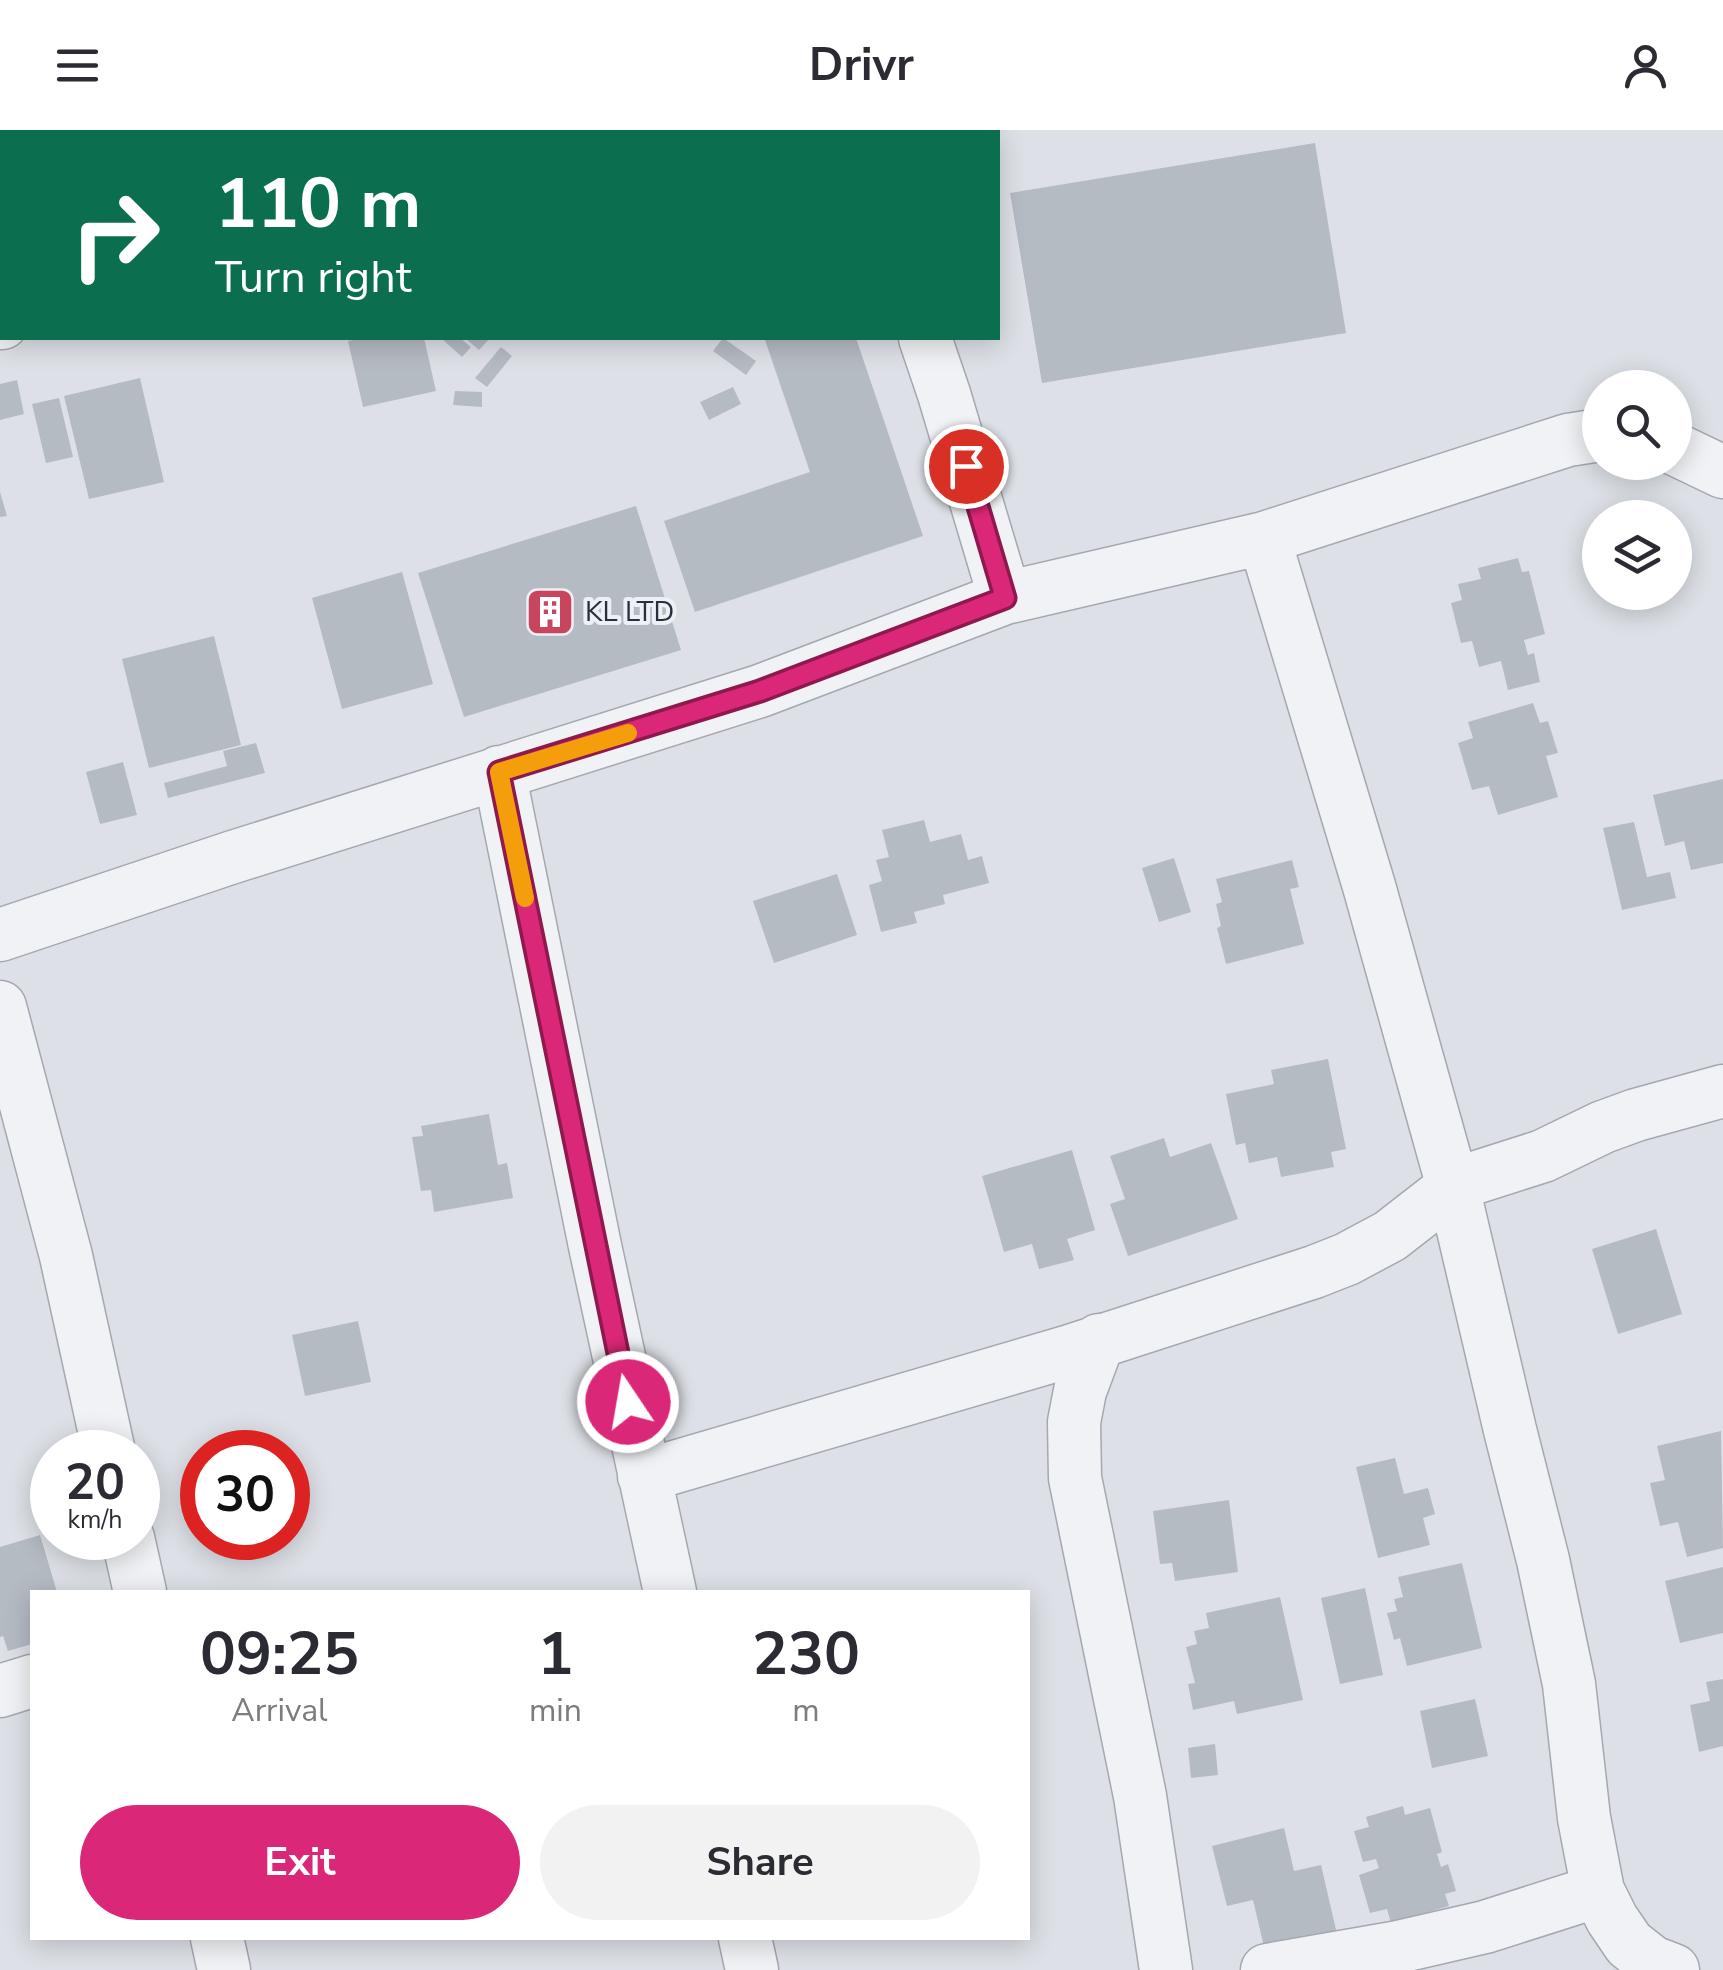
<!DOCTYPE html>
<style>
:root{--surface:#fff;--page:#f2f2f3;--text:#2b2b33;--muted:#7c7c81;--accent:#db2777}
body{margin:0;font-family:"Nunito Sans",sans-serif;background:var(--page);color:var(--text);height:100vh;display:flex;flex-direction:column;font-size:38px;white-space:nowrap}
*{box-sizing:border-box;margin:0}
p{font-size:32px;color:var(--muted)}
.icon{flex:none;width:55px;height:55px;fill:none;stroke:currentColor;stroke-width:2;stroke-linecap:round;stroke-linejoin:round}
.map{position:relative;flex:1;overflow:hidden}
.drawer{position:absolute;left:30px;top:1460px;width:1000px;height:350px;display:flex;flex-direction:column;background:var(--surface);border-radius:0px;box-shadow:0 5px 25px #0003}
.drawer>*{flex:none}
.top-card{position:absolute;left:0px;top:0px;width:1000px;height:210px;box-shadow:0 5px 25px #0003;background:#0b6e4f;color:#fff;overflow:hidden}
.buttons{position:absolute;left:1582px;top:240px;display:grid;gap:20px}
.buttons a{display:grid;place-items:center;width:110px;height:110px;border-radius:50%;background:var(--surface);box-shadow:0 5px 25px #0003;font-size:50px}
.speed{position:absolute;left:30px;top:1300px;display:flex;gap:20px;font-size:50px;font-weight:700;text-align:center}
.speed>*{display:grid;place-content:center;width:130px;height:130px;border-radius:50%;background:var(--surface);box-shadow:0 5px 25px #0003;line-height:1}
.speed small{font-size:25px;font-weight:400}
.speed .limit{border:15px solid #d22;background:#fff;color:#111}
.pin{position:absolute;display:grid;place-items:center;width:85px;height:85px;color:#fff;margin:-42px;border:5px solid #fff;border-radius:50%;box-shadow:0 2px 10px #0007}
.me{position:absolute;width:110px;margin:-55px;rotate:348deg;stroke-linejoin:round;filter:drop-shadow(0 0 8px #0008)}
.turn{display:flex;align-items:center;gap:35px;height:210px;padding:0 50px;font-size:45px}
.turn .icon{width:130px;height:130px;stroke-width:2.5}
.turn b{display:block;font-size:70px;line-height:85px}
.eta{display:flex;justify-content:space-evenly;align-items:center;height:170px;text-align:center}
.eta b{font-size:60px;font-weight:700;line-height:70px}
.action{display:flex;gap:20px;margin-top:auto;padding:20px 50px}
.action a{flex:1;height:115px;border-radius:60px;background:var(--accent);color:#fff;font-size:40px;font-weight:700;line-height:115px;text-align:center}
.action a+a{background:var(--page);color:var(--text)}
header{display:flex;justify-content:space-between;align-items:center;height:130px;padding:0 50px;background:var(--surface);font-size:45px;font-weight:700}
.map>svg:first-child{display:block}
</style>
<header><svg class="icon" aria-label="menu" viewBox="0 0 24 24"><path d="M4 6h16M4 12h16M4 18h16"/></svg>Drivr<svg class="icon" aria-label="person" viewBox="0 0 24 24"><circle cx="12" cy="8" r="4"/><path d="M4 21q1-7 8-7t8 7"/></svg></header>
<div class="map">
<svg width="1723" height="1840" viewBox="0 0 1723 1840">
<rect width="100%" height="100%" fill="#dde1e7"/>
<path fill="#b5bbc3" d="M1315,13L1346,203L1042,253L1010,63Z
M365,208H424L436,261L363,277L348,211Z
M441,208H460L471,217L462,227Z
M465,208H490L479,220Z
M723,208L756,231L746,245L713,221Z
M774,208H856L923,406L695,482L664,391L810,342L765,210Z
M501,217L512,226L487,257L475,248Z
M140,248L164,352L89,369L64,266Z
M17,250L24,284L0,290V254Z
M733,257L741,274L709,290L700,272Z
M455,261L482,262V277L453,275Z
M59,268L73,327L46,333L32,274Z
M0,362L7,386L0,387Z
M636,376L681,520L464,587L418,443Z
M1518,428L1522,442L1529,441L1545,504L1524,510L1528,525L1534,523L1540,552L1508,560L1501,531L1479,537L1472,511L1461,513L1451,473L1462,470L1458,454L1481,449L1478,438Z
M402,442L433,554L342,579L312,468Z
M214,506L241,615L149,638L122,529Z
M1533,573L1540,593L1548,591L1558,623L1546,626L1558,667L1498,685L1489,656L1472,660L1458,613L1473,608L1468,592Z
M256,613L265,643L168,668L164,653L227,636L223,621Z
M123,632L137,685L100,694L86,642Z
M1723,649V733L1691,740L1684,711L1665,716L1653,665Z
M924,690L930,712L961,704L968,730L982,726L989,753L943,765L945,774L914,782L917,793L881,802L869,755L882,751L876,730L889,727L882,700Z
M1634,692L1647,747L1670,742L1676,768L1622,780L1603,698Z
M1174,728L1191,782L1159,792L1142,738Z
M1292,730L1299,757L1290,759L1304,814L1226,834L1217,798L1221,796L1216,774L1222,772L1216,749Z
M837,744L857,805L774,833L753,771Z
M1328,929L1346,1019L1331,1022L1334,1037L1281,1047L1277,1027L1249,1033L1245,1013L1236,1015L1226,964L1274,954L1271,940Z
M489,984L498,1035L507,1033L513,1068L434,1082L431,1060L421,1061L412,1007L423,1006L421,996Z
M1164,1008L1170,1027L1211,1013L1238,1089L1128,1126L1110,1074L1125,1069L1110,1026Z
M1072,1020L1095,1100L1067,1109L1074,1130L1039,1139L1032,1114L1004,1122L982,1046Z
M1656,1099L1682,1184L1618,1204L1592,1119Z
M358,1191L371,1252L305,1266L292,1205Z
M1721,1301L1723,1418L1687,1427L1678,1392L1660,1396L1650,1353L1665,1350L1657,1316Z
M1395,1328L1404,1364L1428,1358L1435,1384L1423,1388L1430,1415L1378,1428L1356,1337Z
M1229,1370L1238,1442L1175,1451L1172,1433L1160,1434L1153,1381Z
M40,1405L57,1462H32V1514L8,1521L3,1506L0,1507V1417Z
M1462,1433L1482,1518L1407,1536L1400,1508L1394,1510L1387,1483L1397,1481L1394,1469L1403,1467L1398,1447Z
M1723,1437V1503L1680,1513L1665,1451Z
M1365,1458L1383,1545L1340,1554L1321,1468Z
M1280,1467L1303,1570L1237,1584L1234,1571L1193,1580L1188,1554L1195,1553L1186,1517L1197,1514L1194,1501L1209,1498L1206,1483Z
M1723,1549V1616L1699,1622L1690,1575L1710,1571L1706,1552Z
M1475,1569L1488,1626L1432,1638L1420,1581Z
M1215,1614L1218,1645L1191,1648L1188,1618Z
M1403,1676L1405,1685L1430,1678L1442,1722L1437,1724L1441,1737L1448,1734L1456,1761L1445,1764L1449,1776L1391,1793L1387,1779L1370,1783L1359,1745L1379,1738L1376,1729L1363,1732L1354,1701L1369,1697L1366,1687Z
M1284,1698L1294,1741L1321,1735L1337,1804L1265,1821L1253,1770L1227,1776L1212,1716Z"/>
<g fill="none" stroke-linecap="round" stroke-linejoin="round">
<g stroke="#a3a8b1" stroke-width="55">
<path id="minor" d="M787,0L790,2
M448,2L450,0
M0,193H2
M925,208L944,264L1005,468
M1675,319L1723,342
M1264,408L1369,756L1453,1057L1510,1300L1543,1430L1569,1554L1584,1688L1598,1761L1612,1789L1629,1814L1652,1832L1673,1840
M499,642L595,1116L670,1462
M0,805L233,727L760,561L1005,468L1264,408L1568,310L1600,305
M0,877L66,1126L109,1322
M1099,1210L1080,1261L1074,1292L1075,1348L1140,1666L1166,1840
M644,1346L1067,1222L1314,1142L1347,1129L1390,1106L1453,1057L1471,1049L1543,1026L1603,997L1636,985L1723,961
M128,1408L140,1462
M0,1561L32,1551
M217,1808L224,1840
M745,1808L752,1840
M1267,1840L1398,1817L1485,1797L1598,1761"/>
</g>
<use href="#minor" stroke="#f0f2f5" stroke-width="52"/>
</g>
<g fill="none" stroke-linecap="round" stroke-linejoin="round">
<g stroke="#8e194d" stroke-width="25">
<path id="route" d="M628,1272L499,642L760,561L1005,468L966,336"/>
</g>
<use href="#route" stroke="#db2777" stroke-width="18"/>
<path stroke="#f59e0b" stroke-width="18" d="M525,768L499,642L628,603"/>
</g>
<defs>
<g id="building-square" transform="scale(2.5)"><rect x="-9" y="-9" width="18" height="18" rx="4" fill="#c9455d" stroke="#edf0f4"/><path d="M-4-6H4V6H1V3H-1V6H-4ZM-2.5-4.3h1.7v1.8h-1.7ZM.8-4.3h1.7v1.8H.8ZM-2.5-1h1.7V.8h-1.7ZM.8-1h1.7V.8H.8Z" fill="#fff"/></g>
</defs>
<g fill-rule="evenodd">
<use href="#building-square" x="550" y="482"/>
</g>
<g text-anchor="middle" dominant-baseline="central" stroke-width="8" stroke-linejoin="round" paint-order="stroke">
<g font-size="28" fill="#27303d" stroke="#edf0f4" text-anchor="start">
<text x="585" y="482">KL LTD</text>
</g>
</g>
</svg>
<div class="buttons">
<a><svg class="icon" aria-label="search" viewBox="0 0 24 24"><circle cx="10" cy="10" r="6"/><path d="M15 15l6 6"/></svg></a>
<a><svg class="icon" aria-label="layers" viewBox="0 0 24 24"><path d="M12 4l9 5-9 5-9-5zM3 14l9 5 9-5"/></svg></a>
</div>
<div class="speed"><div>20<small>km/h</small></div><div class="limit">30</div></div>
<div class="pin" style="left:966px;top:336px;background:#d93025"><svg class="icon" aria-label="arrive" viewBox="0 0 24 24"><path d="M6 21V4h12l-3 4 3 4H6"/></svg></div>
<svg class="me" style="left:628px;top:1272px" viewBox="-20 -20 40 40"><circle r="17" fill="#db2777" stroke="#fff" stroke-width="3"/><path d="M0-11L8 9 0 5-8 9z" fill="#fff"/></svg>
<div class="top-card">
<div class="turn"><svg class="icon" aria-label="right" viewBox="0 0 24 24"><path d="M7 20v-9h11M14 6l5 5-5 5"/></svg><div><b>110 m</b>Turn right</div></div>
</div>
<section class="drawer">
<div class="eta">
<div><b>09:25</b><p>Arrival</p></div>
<div><b>1</b><p>min</p></div>
<div><b>230</b><p>m</p></div>
</div>
<div class="action"><a>Exit</a><a>Share</a></div>
</section>
</div>
